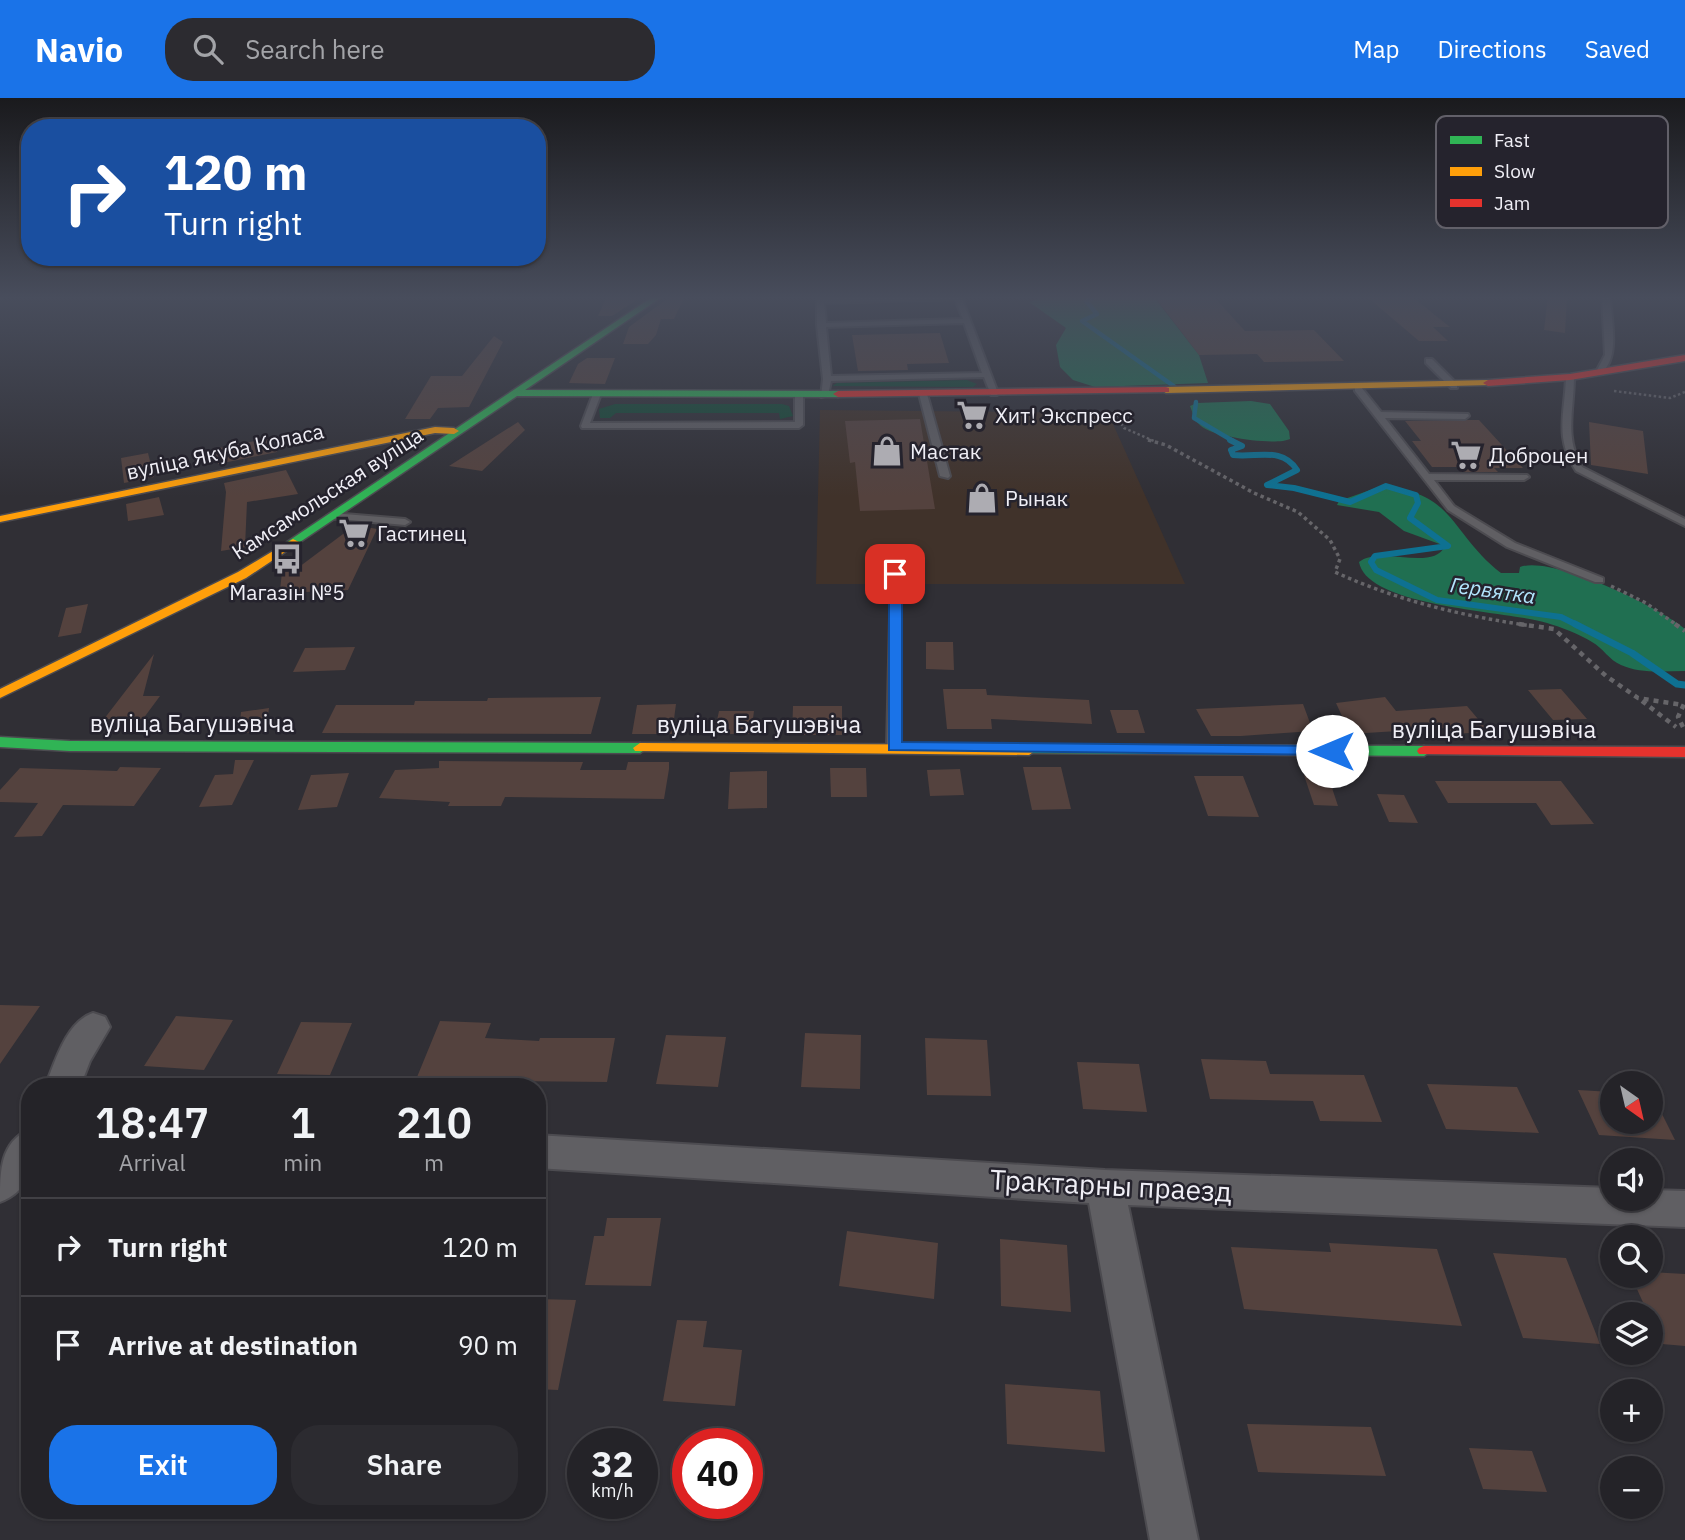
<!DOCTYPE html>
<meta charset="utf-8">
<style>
:root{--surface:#242328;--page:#2c2b30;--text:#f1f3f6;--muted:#a3a4a8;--line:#414045;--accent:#1a73e8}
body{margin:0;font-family:"IBM Plex Sans",sans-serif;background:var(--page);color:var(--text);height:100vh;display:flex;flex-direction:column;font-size:26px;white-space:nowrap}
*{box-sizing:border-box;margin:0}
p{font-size:23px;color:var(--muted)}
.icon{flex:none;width:38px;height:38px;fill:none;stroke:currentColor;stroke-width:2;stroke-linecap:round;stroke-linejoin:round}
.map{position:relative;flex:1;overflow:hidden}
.panel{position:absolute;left:21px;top:980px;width:525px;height:441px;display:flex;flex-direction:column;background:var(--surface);border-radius:28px;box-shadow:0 2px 5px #0004,0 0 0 2px var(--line)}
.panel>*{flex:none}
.guide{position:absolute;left:21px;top:21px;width:525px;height:147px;border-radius:28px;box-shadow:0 2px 5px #0004,0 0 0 2px var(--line);background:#1a4fa0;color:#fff;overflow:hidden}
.needle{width:46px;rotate:146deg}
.tools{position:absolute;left:1600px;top:973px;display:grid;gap:14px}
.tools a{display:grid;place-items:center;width:63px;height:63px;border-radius:50%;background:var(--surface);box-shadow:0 2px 5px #0004,0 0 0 2px var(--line);font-size:35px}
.speed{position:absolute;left:567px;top:1330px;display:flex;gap:14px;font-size:35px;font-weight:700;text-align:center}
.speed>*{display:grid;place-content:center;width:91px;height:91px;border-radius:50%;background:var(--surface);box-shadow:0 2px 5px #0004,0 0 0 2px var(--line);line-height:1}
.speed small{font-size:18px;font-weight:400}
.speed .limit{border:10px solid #d22;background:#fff;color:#111}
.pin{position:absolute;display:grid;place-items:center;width:60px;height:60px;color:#fff;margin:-30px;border-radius:14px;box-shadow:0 4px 10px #0006}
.me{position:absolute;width:77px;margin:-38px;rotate:270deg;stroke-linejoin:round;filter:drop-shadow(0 0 5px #0008)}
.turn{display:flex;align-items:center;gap:24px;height:147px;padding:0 28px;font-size:32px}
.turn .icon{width:91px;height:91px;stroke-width:2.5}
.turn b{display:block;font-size:49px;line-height:60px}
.eta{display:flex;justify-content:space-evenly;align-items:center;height:119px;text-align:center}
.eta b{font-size:42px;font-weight:600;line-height:49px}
.primary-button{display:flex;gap:14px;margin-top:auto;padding:14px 28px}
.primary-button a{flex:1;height:80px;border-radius:28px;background:var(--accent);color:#fff;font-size:28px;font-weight:600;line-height:80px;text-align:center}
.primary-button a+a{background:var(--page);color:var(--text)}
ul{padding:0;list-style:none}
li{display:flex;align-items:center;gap:21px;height:98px;padding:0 28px;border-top:2px solid var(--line)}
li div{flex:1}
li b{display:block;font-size:26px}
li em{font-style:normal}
header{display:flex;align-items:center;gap:42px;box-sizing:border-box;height:98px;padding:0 35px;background:var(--accent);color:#fff}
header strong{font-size:33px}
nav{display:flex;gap:38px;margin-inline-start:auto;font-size:24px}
.search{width:490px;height:63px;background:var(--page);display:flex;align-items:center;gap:18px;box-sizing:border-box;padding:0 24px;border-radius:28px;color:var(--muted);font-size:26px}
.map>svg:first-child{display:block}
</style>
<header>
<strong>Navio</strong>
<div class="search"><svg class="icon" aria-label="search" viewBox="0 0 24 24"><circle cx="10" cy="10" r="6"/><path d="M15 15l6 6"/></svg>Search here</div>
<nav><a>Map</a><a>Directions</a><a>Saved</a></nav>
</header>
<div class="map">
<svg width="1685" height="1442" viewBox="0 0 1685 1442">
<rect width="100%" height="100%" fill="#302f35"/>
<path fill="#40322a" d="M820,312L1108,315L1185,486H816Z"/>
<path fill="#154935" d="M967,282L977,286L973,289L832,288L837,285Z
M615,306H782L789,308L793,318L780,321L779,315H616L610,320H600L599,311Z"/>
<path fill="#206f51" d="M1048,198H1177L1180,201L1157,203L1199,257L1208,285L1095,289L1073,282L1060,269L1056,247L1066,230L1029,204Z
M1251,303L1270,306L1289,333L1290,341C1276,348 1213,339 1201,328C1195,323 1193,316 1190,308L1197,305Z
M1376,390C1454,389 1449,435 1501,475H1519L1520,469C1552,457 1659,509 1685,531V573C1663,573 1641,576 1621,567C1609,562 1603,550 1592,544C1579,536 1561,529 1547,525C1511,513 1367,510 1359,464C1380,447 1433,474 1445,448L1404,433L1379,414L1337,407L1339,403Z"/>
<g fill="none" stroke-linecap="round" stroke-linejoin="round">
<path stroke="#0e7192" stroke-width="4.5" d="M1096,198L1086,203L1097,216L1082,223L1175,289
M1196,304L1194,320L1233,343"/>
<path stroke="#0e7192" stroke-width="6" d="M1230,342L1242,348L1231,352L1233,357C1257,360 1282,348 1297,372L1267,387L1294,390L1350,404L1386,388L1416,397L1418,405L1410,420L1448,448L1375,458L1371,464L1376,472L1437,502L1561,519L1579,528"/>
<path stroke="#0e7192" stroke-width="7" d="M1575,526L1632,555L1677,586L1685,587"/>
</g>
<path fill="#54423e" d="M607,198H643L612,218H598Z
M671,198H685L674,221H661L656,237L648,246H623L629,229Z
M1177,198H1213L1245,233L1314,232L1344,263L1264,264L1257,256L1199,257L1157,202L1180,201Z
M1366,198H1411L1450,229H1433L1448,243H1419Z
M1548,198H1567L1565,235L1544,232Z
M940,235L949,265L907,266L908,272L858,273L852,237Z
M494,238L503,244L469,309L438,310L430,321H405L431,278H462Z
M587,260H615L605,286L569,285L578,266Z
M920,321L935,411L860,413L855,364L850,365L845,323Z
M1468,322H1479L1523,370H1494L1498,374H1461L1457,369H1432L1412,343H1421L1405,323Z
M518,324L525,332L482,373L449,368Z
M1589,324L1643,333L1648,376L1591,367Z
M270,340L277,354L218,366L214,351Z
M148,355L154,379L124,385L121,360Z
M286,372L298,396L247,404L245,449L221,453L226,394L224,385Z
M159,399L164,417L128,423L126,406Z
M355,427L377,431L348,492L306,494L279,501L282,474L295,472Z
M88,506L81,535L58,539L66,510Z
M926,544H953L954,572L926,571Z
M355,549L345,572L293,574L305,550Z
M154,556L143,598H160L143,621H104Z
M943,591H986L987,597L1089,602L1092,626L991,621L992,631H947Z
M1561,591L1587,621L1553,622L1528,592Z
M601,599L591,636L322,635L336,607H414L415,603H487L488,600Z
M1385,599L1396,613L1467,608L1489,634L1451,636L1446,630L1350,636L1336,605Z
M676,606L672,636H632L637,607Z
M1303,606L1313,633L1241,638H1211L1196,611Z
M793,608H842V637H792Z
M269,610L266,635H239L241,614Z
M1110,612H1138L1145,635H1117Z
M719,613H754L751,636H714Z
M235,662H254L232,707L199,709L215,677L233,676Z
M439,663L583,664L580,672H626L628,664H669V671L664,701L505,699L501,708H448L450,704L379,700L395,672L439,670Z
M120,669L161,670L134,708L63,707L42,738L14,739L38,705L0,704V692L20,670L117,673Z
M1023,669H1061L1071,711L1032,712Z
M830,670H866L867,699H831Z
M960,671L964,697L930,698L927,672Z
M767,673V710L728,711L730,674Z
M349,675L337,709L298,712L311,677Z
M1304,677L1328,678L1338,708L1314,707Z
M1194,678H1243L1259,719L1208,718Z
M1435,683H1561L1594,726L1551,727L1536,705H1448Z
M1377,696L1404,697L1418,725L1389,724Z
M0,907L40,908L0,966Z
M176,918L233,922L204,972L144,968Z
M440,923L491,925L485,940L539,943L540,940H615L607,984L495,983L494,987L415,984Z
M301,924L352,925L330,977L277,976Z
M805,935L861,937L860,991L801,989Z
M666,937L726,939L718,989L656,986Z
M925,940L987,942L991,998L927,997Z
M1201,961L1266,963L1270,976L1364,977L1382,1024L1320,1023L1313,1003L1210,1001Z
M1077,964L1139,966L1147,1014L1083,1011Z
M1427,986L1517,989L1539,1035L1446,1031Z
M1578,992L1612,994V1024H1650L1652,996L1675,1042L1599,1037Z
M607,1120H661L651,1188L585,1187L594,1138H604Z
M847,1133L938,1145L934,1201L839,1188Z
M1000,1141L1067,1147L1071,1214L1001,1208Z
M1329,1145L1437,1151L1462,1228L1244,1211L1231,1149L1331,1154Z
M1493,1155L1566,1160L1600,1246L1523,1240Z
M1650,1174L1685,1176V1248L1662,1246L1631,1178H1650Z
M537,1201L576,1202L558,1292L537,1291Z
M677,1222L707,1223L703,1249L742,1252L735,1308L663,1303Z
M1005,1286L1100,1293L1105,1354L1007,1346Z
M1247,1326L1371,1329L1386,1378L1258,1374Z
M1469,1350L1532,1353L1547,1394L1483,1391Z"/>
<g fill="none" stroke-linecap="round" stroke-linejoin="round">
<g stroke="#4c4b50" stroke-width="4">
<path id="lane" d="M961,198L998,295L997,297H991L984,279L831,283L828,297L821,299L823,281L817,227V201ZM955,201L963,221L826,225L824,205ZM964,225L982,275L831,278L826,229Z
M1602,198H1610C1611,221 1621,261 1600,276L1596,274L1605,257Z
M1426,261H1432L1457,286V290H1451L1426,265Z
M1570,277L1574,279C1574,311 1564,340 1582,369L1685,421V428L1576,373C1554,340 1565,315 1566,279Z
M1355,289H1361L1381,314L1468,316L1469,318L1465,321L1385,320L1429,376L1527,377L1529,379L1524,382H1434L1454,408L1515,445L1603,480V484H1595L1507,449L1448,412L1355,293Z
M597,293L601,296L590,325L795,324V297L799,294L803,297V327L799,330H582L581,328L593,296Z
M923,293L927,296L950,378L948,380L940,378L919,296Z
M332,415L405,421L410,424L405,427L328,420L327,418Z
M896,473L901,476V649L894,653L887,649L891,476Z"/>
</g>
<g stroke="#4c4b50" stroke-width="4">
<path id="street" d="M93,915L105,919L110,929L90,963L80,989H45C55,964 66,924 93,915Z
M30,1031C30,1062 35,1091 0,1104C0,1073 0,1044 30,1031Z
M537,1037L1105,1072L1612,1090V1101H1650V1092L1685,1093V1129L1128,1107L1198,1442H1150L1089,1105L537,1070Z"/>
</g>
<g stroke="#4c4b50" stroke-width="3">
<path id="fast" d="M654,198H663L525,292L838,293L843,296L838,299L517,298L297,446H289L287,444Z
M0,639L70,643L640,645L647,650L640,655L70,653L0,649Z
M1029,647L1424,648L1431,653L1424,658L1024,655L1022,652Z"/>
</g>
<g stroke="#4c4b50" stroke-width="3">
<path id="slow" d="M1488,282L1493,285L1491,287L1166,295L1161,292L1166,289Z
M435,329L454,330L459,333L454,336L435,335L0,424V418Z
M293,441L299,444L297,446L246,480L0,600V591L238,474Z
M640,645L1029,647L1036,652L1029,657L635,653L633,650Z"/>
</g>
<g stroke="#4c4b50" stroke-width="3">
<path id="jam" d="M1685,257V263L1570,282L1488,288L1483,285L1488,282L1570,276Z
M1166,289L1169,290V294L838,299L833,296L838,293Z
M1424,648L1685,649V659L1419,656L1417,653L1419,650Z"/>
</g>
<path stroke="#666569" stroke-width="2.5" stroke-dasharray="2.5 2.5" stroke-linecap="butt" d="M0,201L11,198
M1614,293L1670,300L1685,294
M1113,313L1124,330L1154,343"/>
<path stroke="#666569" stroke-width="3.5" stroke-dasharray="3.5 3.5" stroke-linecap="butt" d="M1148,342L1166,347L1254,395L1298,414L1330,442L1340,461L1335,474C1398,503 1463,518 1532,528
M1611,488L1646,505L1678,528"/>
<path stroke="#666569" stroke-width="4.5" stroke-dasharray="5 5" stroke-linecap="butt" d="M1519,526L1554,531L1606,578L1638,600L1683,607
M1675,526L1685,533
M1642,603L1676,629
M1683,629L1678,619L1684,606"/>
<use href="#lane" fill="#605f63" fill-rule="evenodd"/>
<use href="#street" fill="#605f63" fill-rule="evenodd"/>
<use href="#fast" fill="#30b455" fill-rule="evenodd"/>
<use href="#slow" fill="#ff9f0a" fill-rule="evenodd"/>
<use href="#jam" fill="#e5322d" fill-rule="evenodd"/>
</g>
<linearGradient id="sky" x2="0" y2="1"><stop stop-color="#1a1a1d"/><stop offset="0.5" stop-color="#484d5c"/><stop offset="1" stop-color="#484d5c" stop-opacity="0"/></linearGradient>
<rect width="1685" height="399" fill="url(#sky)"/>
<path fill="#1a73e8" stroke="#114b97" stroke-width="2" d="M895,472L902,476V644L1332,648L1339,653L1332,657L889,652V476Z"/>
<defs>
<g id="supermarket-bare" transform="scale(2.415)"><path d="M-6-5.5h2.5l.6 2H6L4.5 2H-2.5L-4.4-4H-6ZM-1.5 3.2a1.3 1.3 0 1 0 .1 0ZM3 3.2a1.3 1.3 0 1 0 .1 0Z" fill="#adacb2" stroke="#25232d" stroke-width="2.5" paint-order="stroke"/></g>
<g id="shop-bare" transform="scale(2.415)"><path d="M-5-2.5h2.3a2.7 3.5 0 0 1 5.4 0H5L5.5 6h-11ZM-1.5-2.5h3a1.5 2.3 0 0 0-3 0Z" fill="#adacb2" stroke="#25232d" stroke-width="2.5" paint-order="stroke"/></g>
<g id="bus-bare" transform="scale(2.415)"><path d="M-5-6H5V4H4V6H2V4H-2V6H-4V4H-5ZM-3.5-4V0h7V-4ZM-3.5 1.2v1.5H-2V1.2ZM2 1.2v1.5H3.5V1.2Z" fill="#adacb2" stroke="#25232d" stroke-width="2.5" paint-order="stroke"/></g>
</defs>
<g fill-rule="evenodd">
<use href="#supermarket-bare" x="972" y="317"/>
<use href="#shop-bare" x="887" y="353"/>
<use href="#supermarket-bare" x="1466" y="357"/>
<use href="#shop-bare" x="982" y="400"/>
<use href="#supermarket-bare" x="354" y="435"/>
<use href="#bus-bare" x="287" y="461"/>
</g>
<g text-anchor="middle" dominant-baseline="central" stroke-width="5" stroke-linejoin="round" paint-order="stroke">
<g font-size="21" fill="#f0eff6" stroke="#25232d" text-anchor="start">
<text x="995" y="317">Хит! Экспресс</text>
<text x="910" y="353">Мастак</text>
<text x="1489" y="357">Доброцен</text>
<text x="1005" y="400">Рынак</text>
<text x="377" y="435">Гастинец</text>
<text x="287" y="494" text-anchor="middle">Магазін №5</text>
</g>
<g font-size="21" fill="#f0eff6" stroke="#25232d">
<text transform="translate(225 353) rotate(-12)">вуліца Якуба Коласа</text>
<text transform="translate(327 395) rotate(-33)">Камсамольская вуліца</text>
</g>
<g font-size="21" font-style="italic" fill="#b2e6fe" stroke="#25232d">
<text transform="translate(1493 492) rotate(8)">Гервятка</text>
</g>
<g font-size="24" fill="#f0eff6" stroke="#25232d">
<text x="192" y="625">вуліца Багушэвіча</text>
<text x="759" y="626">вуліца Багушэвіча</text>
<text x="1494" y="631">вуліца Багушэвіча</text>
</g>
<g font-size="28" fill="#f0eff6" stroke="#25232d">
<text transform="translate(1111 1087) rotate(3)">Трактарны праезд</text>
</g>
</g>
<rect x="1436" y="18" width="232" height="112" rx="10" fill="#25232d" stroke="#626069" stroke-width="2"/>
<rect x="1450" y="38" width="32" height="8" fill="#30b455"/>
<rect x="1450" y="69" width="32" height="9" fill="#ff9f0a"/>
<rect x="1450" y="101" width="32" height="8" fill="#e5322d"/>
<g font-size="19" fill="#f0eff6">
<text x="1494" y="49">Fast</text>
<text x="1494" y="80">Slow</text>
<text x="1494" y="112">Jam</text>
</g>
</svg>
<div class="tools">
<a><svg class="needle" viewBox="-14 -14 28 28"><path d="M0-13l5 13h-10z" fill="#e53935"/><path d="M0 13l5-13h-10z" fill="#a3a4a8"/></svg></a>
<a><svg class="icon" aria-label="sound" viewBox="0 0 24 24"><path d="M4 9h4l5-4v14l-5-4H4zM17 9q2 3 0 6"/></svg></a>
<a><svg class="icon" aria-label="search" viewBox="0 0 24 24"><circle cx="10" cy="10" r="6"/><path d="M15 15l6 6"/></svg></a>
<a><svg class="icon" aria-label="layers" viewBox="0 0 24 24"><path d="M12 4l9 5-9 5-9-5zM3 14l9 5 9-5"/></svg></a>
<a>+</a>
<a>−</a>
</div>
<div class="speed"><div>32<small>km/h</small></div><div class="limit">40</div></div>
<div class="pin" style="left:895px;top:476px;background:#d93025"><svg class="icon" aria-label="arrive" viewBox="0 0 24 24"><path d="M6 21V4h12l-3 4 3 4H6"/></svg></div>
<svg class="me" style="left:1332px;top:653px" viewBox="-20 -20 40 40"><circle r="19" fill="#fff"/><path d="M0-13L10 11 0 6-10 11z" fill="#1a73e8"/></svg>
<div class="guide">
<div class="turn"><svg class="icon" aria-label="right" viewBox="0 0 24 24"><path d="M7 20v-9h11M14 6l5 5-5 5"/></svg><div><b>120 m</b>Turn right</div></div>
</div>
<section class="panel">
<div class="eta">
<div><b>18:47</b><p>Arrival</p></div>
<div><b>1</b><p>min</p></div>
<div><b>210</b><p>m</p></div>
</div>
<ul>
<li><svg class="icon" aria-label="right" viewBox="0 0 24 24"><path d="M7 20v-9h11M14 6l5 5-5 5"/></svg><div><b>Turn right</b></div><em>120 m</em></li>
<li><svg class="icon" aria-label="arrive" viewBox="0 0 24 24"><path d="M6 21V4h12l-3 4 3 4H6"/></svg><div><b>Arrive at destination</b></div><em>90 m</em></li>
</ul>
<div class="primary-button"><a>Exit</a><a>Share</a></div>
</section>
</div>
